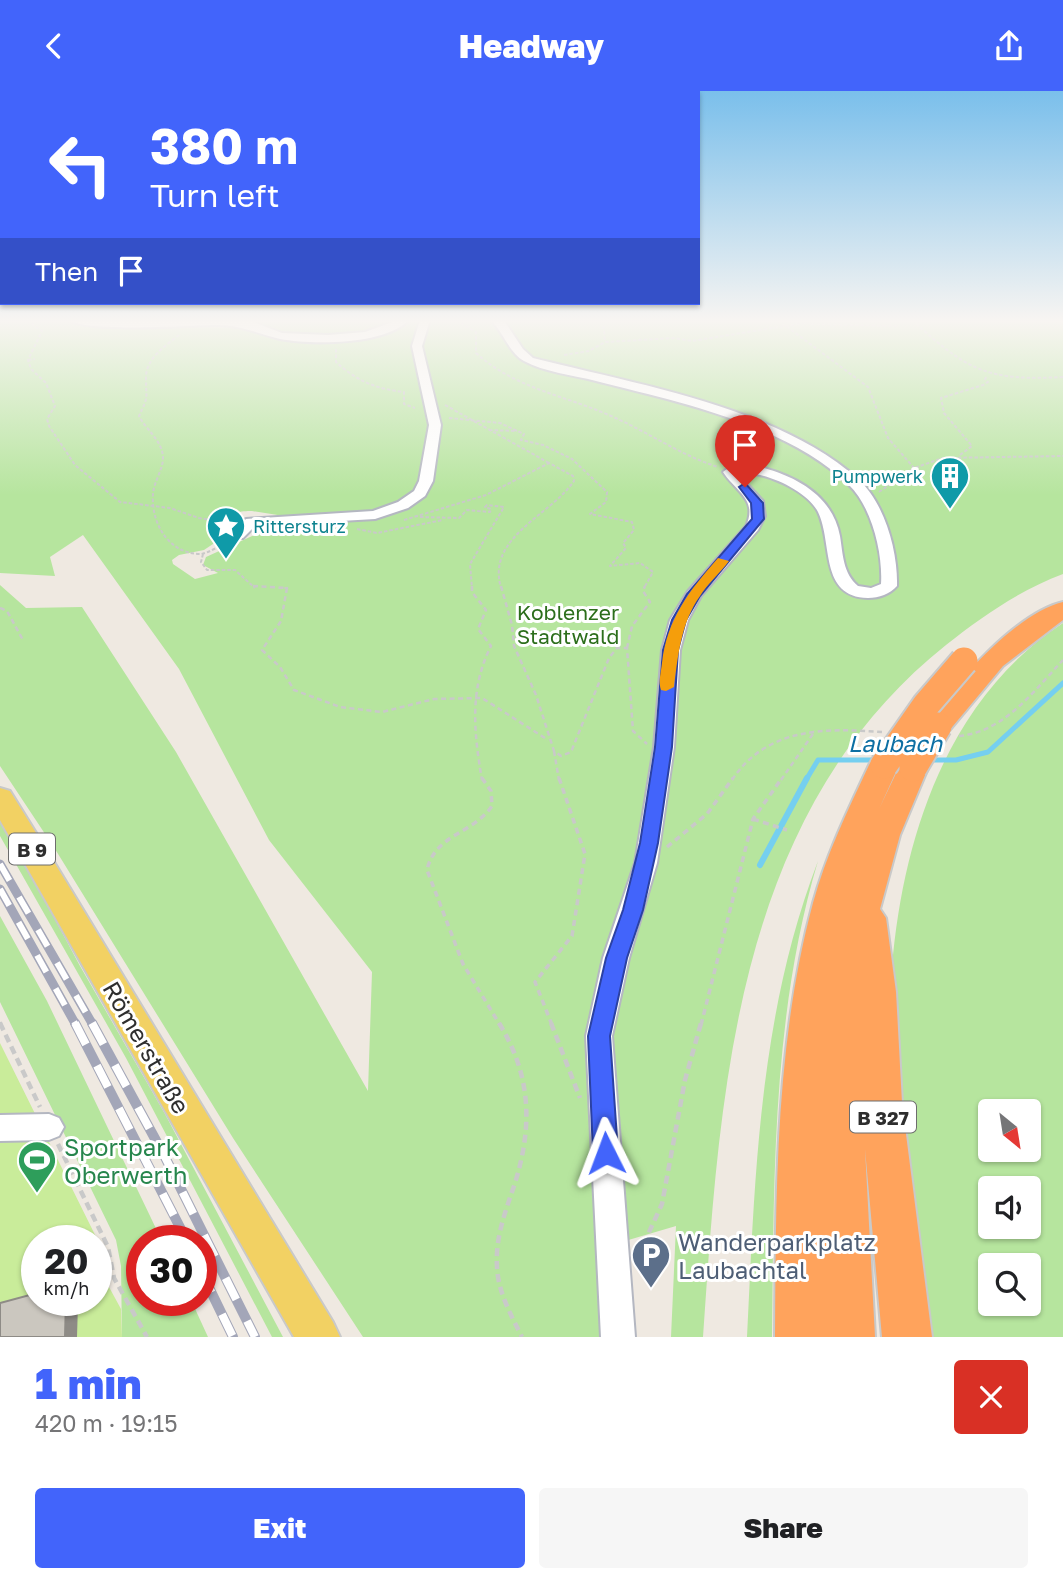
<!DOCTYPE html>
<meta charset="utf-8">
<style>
:root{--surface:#fff;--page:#f6f6f6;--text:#202124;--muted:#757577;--accent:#4264fb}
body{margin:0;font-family:"Golos Text",sans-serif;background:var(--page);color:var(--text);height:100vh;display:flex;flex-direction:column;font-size:26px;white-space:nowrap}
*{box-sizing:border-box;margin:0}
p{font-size:23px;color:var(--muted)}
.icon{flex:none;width:38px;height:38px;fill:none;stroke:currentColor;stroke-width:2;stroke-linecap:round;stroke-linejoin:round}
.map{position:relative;height:1246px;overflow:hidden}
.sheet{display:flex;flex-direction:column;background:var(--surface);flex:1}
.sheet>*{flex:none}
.top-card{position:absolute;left:0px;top:0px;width:700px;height:214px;box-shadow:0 2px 5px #0004;background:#4264fb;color:#fff;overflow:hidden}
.needle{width:46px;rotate:150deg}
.fabs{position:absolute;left:978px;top:1008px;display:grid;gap:14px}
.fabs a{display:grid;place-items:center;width:63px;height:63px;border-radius:7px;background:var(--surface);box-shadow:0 2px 5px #0004;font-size:35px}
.speed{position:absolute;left:21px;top:1134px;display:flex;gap:14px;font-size:35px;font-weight:700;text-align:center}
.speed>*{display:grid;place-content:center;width:91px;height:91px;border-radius:50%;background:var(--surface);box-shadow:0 2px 5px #0004;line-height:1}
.speed small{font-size:18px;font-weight:400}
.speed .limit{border:10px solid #d22;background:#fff;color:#111}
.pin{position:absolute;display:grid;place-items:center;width:60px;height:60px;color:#fff;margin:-72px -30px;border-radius:50% 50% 50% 0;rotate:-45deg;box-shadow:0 0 7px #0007}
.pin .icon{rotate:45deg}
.me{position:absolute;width:77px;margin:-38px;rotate:357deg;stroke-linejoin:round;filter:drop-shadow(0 0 5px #0008)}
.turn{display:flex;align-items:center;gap:24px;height:147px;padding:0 35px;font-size:32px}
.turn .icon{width:91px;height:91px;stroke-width:2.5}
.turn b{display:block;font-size:49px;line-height:60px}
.then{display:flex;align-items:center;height:66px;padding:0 35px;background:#0003;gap:14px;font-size:26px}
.round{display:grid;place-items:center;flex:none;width:74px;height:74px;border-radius:7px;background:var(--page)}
.headline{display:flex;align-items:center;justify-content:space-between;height:119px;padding:0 35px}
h1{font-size:42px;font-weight:800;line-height:52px;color:var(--accent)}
.action{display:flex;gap:14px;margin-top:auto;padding:14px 35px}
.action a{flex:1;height:80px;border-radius:7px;background:var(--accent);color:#fff;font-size:28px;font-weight:800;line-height:80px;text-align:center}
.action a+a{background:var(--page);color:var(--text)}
header{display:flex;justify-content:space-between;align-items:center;height:91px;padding:0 35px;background:var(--accent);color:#fff;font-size:32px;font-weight:800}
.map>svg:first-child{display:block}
</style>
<header><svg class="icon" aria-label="back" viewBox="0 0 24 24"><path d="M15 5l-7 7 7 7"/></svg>Headway<svg class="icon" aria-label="share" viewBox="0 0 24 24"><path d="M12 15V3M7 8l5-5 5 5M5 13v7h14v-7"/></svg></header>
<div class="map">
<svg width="1063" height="1246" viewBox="0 0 1063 1246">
<rect width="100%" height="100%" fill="#efe9e1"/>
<path fill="#b6e59e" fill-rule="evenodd" d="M0,229H169L181,236L249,237L235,229H1063V483C1020,499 981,526 946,554C735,722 720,999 703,1246H671L676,1135L625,1150L605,1246H363L233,1047L55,758L0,675V494L26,517L82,516L176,661L368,1000L372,881L269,749L179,578L83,444L50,466L55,485L0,482ZM252,420L284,425L283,431L206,466L203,474L218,482L195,488L173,473L172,469L179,464L204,459L231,441L226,432C229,421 241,420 252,420Z
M1063,532V1246H931C922,1176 913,1105 904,1035C898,985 888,926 892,876C903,745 948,607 1063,532ZM990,1020H1029V1059H990ZM990,1097H1029V1136H990ZM990,1174H1029V1213H990Z
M0,726L80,875L165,1023L283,1246H272L126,967L0,745Z
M818,770C772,923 774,1088 772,1246H747C755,1084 759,924 818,770Z
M0,825L47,910L162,1150H142V1209H191L208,1246H122L121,1175L116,1149L0,911Z"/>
<path fill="#c9ec9a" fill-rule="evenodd" d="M0,952L102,1158L103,1185L121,1218L122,1246H0ZM37,1150H96V1209H37Z"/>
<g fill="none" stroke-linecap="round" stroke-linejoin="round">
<path stroke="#75cff0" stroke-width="5" d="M926,669H956L988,661L1063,592
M806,689L818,669H878"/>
<path stroke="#75cff0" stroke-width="6" d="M760,774L807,687"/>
<g stroke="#b4b7c1" stroke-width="4">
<path id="minor" d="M69,229H248L282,242L328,244L365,241L398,229H409C385,254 313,254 280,248C259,243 240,234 218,234C189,234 90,242 69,229Z
M420,229H430L422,255L441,334L433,390L425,405L408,417L375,428L255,435L243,447H233L230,444L246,428L373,420L398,411L414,400L419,390L429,334L412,255Z
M491,229L505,231L523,258L533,267C635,293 778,316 858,388C885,412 898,461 897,495C890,503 879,507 868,507C819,506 833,452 818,421C807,399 761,378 738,383L763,410L765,425L758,439L701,505L688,529L680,559L674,656L657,772L629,867L612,945L635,1246H601L586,945L603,867L635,772L654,656L662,559L670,529L688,500L746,435C758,408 736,401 723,381C734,371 751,373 764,377C800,387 833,407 840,445C843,464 843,482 858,495L871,497L881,493C883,463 872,416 849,394C786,333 678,311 596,290C573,284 544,281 524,270C510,263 503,241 491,229Z
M49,1023L59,1027L64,1036L59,1045L49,1049L0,1050V1024Z"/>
</g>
<g stroke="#c9c9c9" stroke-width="4">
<path id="major" d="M0,697L10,700L51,766L333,1231L340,1246H294L0,729Z"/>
</g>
<g stroke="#c9c9c9" stroke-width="4">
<path id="highway" d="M1063,511V529L1003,575L948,641L938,644L928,641L924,635L928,629C957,591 1016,522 1063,511Z
M884,664L895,667L899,674L879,718L902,670L913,667L924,670L928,677L900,744L880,818L886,827L896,901L902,1012L932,1246H882L865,1058L875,1246H825L822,1010L825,1246H775C776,1101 775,953 813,812C826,764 848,719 869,674L873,667Z"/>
</g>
<path stroke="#c9c9c9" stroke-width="2" stroke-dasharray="3.5 2" stroke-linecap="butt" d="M27,229L42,240L28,269L31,278L46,292L55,315L47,328L49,335L75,374L120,411L170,417L199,427L231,432
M456,229L476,241V262C516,298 564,304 611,325C648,341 680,364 718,376
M603,229L605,251
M778,229L868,296L888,347L914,377
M912,229C968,280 987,290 1063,286
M811,233L899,235
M179,244C165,255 145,268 146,288C146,309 149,304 139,325C146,339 163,350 163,367C163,379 154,390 153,403C151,432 168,463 201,463C208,462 218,456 225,452
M336,258V271C357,290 376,298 404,301V313L415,317
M564,264L589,260L605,251L674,247L692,250L822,229
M28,269L35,268
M445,314L549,372
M449,327L500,332L524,343L521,349L543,354L572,368L607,401L606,411L590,423L632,431L634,439L623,452L626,457L610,475L640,472L653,481L644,497
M489,339L517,340
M960,364L972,355L944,322L941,307L983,294L988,291L985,288L987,285
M879,401L914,377L943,367L1063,365
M420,426L459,427L467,419L490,421L491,418L485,416L487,414L504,416L470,473L472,497
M404,429L486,404L549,372L573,385L574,390C550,425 486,446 501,497
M357,438L377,442L443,429
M203,463L201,471L207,479H235L255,497
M279,497H287"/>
<path stroke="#c9c9c9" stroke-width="2.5" stroke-dasharray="5 3.5" stroke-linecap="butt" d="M253,495L287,497L281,530L262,559L280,576L294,599L340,616L382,621L434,608L482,607L548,649
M472,495V501L486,519L478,538L491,555C469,598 474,643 482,689
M501,495L512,534L514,555L536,604L554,660L561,665L571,661L609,567L617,557H627L633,640L647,653
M0,517L7,520L23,549
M627,557L632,535L650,511L643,500L645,495
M959,645C1004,641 1034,600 1063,569
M554,660L559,689
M732,689C767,636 825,637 882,641
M781,689L815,640"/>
<path stroke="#c9c9c9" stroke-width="3.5" stroke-dasharray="6 4.5" stroke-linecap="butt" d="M482,687L491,700L492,715C473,743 435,743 427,779L463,873L500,934
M753,728L787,739
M667,756L707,723L733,687
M0,931L1,934
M552,934L535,891L572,845L585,763L559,687
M701,934L753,728L782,687"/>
<path stroke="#c9c9c9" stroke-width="4.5" stroke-dasharray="8 5" stroke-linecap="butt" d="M0,932L40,1016
M499,932C531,984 533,1034 515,1092C506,1119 495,1146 497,1176C498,1201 511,1224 522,1246
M551,932L580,1007
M58,1053L108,1156L114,1187L147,1246
M638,1165L662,1113L685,989L701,932"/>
<use href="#minor" fill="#fff" fill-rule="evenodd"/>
<use href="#major" fill="#f2d163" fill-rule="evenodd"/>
<use href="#highway" fill="#ffa35c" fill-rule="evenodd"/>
<g stroke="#a3a6b8" stroke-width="9">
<path id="rail-far1" d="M0,773L93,934
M0,798L76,934"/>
</g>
<g stroke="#a3a6b8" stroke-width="10">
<path id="rail" d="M75,932L187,1150
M92,932L165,1066L255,1246
M201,1180L233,1246"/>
</g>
<use href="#rail-far1" stroke="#fff" stroke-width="6" stroke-dasharray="19" stroke-linecap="butt"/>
<use href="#rail" stroke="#fff" stroke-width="8" stroke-dasharray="24" stroke-linecap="butt"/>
<g stroke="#c9c9c9" stroke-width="31" stroke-linecap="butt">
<path id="highway-bridge" d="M884,674L926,614L964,570
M913,677L938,635"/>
</g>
<use href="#highway-bridge" stroke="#ffa35c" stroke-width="27"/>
</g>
<path fill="#8e8b86" d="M66,1209H76L78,1213L77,1246H65Z"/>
<path fill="#cbc7bf" stroke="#8e8b86" stroke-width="2" d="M37,1202V1209H66L65,1246H0V1212Z"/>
<linearGradient id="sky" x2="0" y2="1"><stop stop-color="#7abfeb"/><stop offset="0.57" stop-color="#f8f5f2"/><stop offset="1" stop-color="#f8f5f2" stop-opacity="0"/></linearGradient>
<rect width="1063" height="404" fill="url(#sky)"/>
<path fill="#4264fb" stroke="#2b41a3" stroke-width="2" d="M745,392L763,412L764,428L700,505L686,529L678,559L672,656L658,752L643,819L627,867L610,945L618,1062L614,1070L606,1074L597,1070L593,1062L588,945L606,867L623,819L640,752L655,656L663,559L672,529L687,503L752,428L751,412L739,396Z"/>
<path fill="#f59e0b" d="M718,467L729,470C720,482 708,492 700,505C681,532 678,564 674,596L666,600L661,599C658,591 661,581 662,572C667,528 689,500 718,467Z"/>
<defs>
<g id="building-pin" transform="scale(2.0125)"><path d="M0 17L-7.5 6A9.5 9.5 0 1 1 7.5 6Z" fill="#0f9aa8" stroke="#fff"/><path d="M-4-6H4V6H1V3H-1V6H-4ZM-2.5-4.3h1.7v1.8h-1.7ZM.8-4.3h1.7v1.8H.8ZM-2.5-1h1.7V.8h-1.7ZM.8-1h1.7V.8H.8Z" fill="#fff"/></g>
<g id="sight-pin" transform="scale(2.0125)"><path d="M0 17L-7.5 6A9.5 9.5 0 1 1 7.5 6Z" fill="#0f9aa8" stroke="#fff"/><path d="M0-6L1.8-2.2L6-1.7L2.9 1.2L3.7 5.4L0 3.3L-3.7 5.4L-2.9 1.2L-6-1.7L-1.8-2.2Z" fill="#fff"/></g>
<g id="stadium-pin" transform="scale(2.0125)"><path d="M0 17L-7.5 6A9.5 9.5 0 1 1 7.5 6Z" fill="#2e9e5b" stroke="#fff"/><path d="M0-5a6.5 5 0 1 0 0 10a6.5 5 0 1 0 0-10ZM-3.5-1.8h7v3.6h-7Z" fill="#fff"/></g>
<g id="parking-pin" transform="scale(2.0125)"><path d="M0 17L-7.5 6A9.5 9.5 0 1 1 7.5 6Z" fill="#5c6f8a" stroke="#fff"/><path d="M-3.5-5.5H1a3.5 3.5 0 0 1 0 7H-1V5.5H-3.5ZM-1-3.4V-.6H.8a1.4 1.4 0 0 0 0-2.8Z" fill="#fff"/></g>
</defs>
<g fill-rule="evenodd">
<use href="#building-pin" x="950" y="385"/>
<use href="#sight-pin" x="226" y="435"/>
<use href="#stadium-pin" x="37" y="1069"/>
<use href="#parking-pin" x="651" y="1164"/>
</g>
<g text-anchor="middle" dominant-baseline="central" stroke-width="6" stroke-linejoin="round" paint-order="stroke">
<g font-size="18" fill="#0d838f" stroke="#fff" text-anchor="end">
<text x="923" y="385">Pumpwerk</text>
<text x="253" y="435" text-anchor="start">Rittersturz</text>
</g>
<g fill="#fff" stroke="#6d6d6d" stroke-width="2">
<rect x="9" y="742.5" width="46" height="31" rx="5"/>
<rect x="850" y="1010.5" width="66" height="31" rx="5"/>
</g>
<g font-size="19" font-weight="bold" fill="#2e2e2e">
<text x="32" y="758">B 9</text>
<text x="883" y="1026">B 327</text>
</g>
<g font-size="21" fill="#2c6e1b" stroke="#fff">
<text x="568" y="521">Koblenzer<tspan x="568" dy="24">Stadtwald</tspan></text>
</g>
<g font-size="23" font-style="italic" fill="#0d6fa3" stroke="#fff">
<text x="895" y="652">Laubach</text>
</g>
<g font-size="24" fill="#2e2e2e" stroke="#fff">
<text transform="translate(147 956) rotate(60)">Römerstraße</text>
</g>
<g font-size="24" fill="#27864d" stroke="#fff" text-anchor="start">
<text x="64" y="1055">Sportpark<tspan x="64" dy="28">Oberwerth</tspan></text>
</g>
<g font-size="24" fill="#4e5e75" stroke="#fff" text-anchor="start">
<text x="678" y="1150">Wanderparkplatz<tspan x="678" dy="28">Laubachtal</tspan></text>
</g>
</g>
</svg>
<div class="fabs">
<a><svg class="needle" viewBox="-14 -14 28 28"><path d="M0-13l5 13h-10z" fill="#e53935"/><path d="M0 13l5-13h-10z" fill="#757577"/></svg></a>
<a><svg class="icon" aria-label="sound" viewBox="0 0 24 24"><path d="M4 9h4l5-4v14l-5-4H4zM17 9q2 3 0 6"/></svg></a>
<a><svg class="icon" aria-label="search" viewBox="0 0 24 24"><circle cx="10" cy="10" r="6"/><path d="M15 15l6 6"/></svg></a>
</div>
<div class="speed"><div>20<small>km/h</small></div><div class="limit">30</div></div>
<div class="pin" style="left:745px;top:396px;background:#d93025"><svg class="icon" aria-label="arrive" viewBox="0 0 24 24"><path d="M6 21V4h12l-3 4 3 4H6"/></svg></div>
<svg class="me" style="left:606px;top:1062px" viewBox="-20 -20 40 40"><path d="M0-17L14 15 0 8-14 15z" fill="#4264fb" stroke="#fff" stroke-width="4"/></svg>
<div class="top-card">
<div class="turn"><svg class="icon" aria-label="left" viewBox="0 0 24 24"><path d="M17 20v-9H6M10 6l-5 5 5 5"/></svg><div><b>380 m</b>Turn left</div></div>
<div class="then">Then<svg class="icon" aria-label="arrive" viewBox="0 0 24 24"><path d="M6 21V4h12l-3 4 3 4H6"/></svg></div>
</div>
</div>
<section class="sheet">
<div class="headline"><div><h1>1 min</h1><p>420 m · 19:15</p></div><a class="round" style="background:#d93025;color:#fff"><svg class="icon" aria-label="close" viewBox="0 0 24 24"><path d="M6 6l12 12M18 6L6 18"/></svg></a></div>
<div class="action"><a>Exit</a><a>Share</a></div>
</section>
